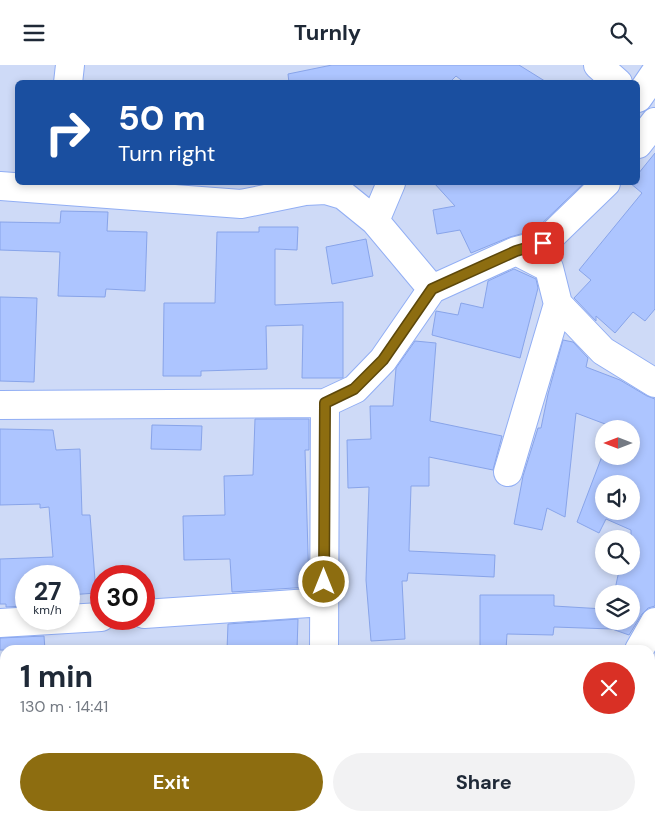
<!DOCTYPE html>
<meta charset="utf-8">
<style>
:root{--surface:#fff;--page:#f2f2f3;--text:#1f2937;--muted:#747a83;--accent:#8d6d10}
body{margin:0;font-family:"DM Sans",sans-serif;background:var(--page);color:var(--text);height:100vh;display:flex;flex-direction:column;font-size:19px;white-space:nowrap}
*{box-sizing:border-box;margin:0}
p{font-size:16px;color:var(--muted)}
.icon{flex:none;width:28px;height:28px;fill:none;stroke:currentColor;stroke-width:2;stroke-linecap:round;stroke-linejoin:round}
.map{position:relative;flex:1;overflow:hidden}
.details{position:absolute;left:0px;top:580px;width:655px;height:176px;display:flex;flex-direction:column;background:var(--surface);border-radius:15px 15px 0 0;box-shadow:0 2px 8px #0003}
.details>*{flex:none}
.hud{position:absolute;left:15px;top:15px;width:625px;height:105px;border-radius:8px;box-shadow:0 2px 8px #0003;background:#1a4fa0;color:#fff;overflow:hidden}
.needle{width:32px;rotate:270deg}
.tools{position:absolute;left:595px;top:355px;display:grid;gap:10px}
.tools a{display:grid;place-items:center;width:45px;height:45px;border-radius:50%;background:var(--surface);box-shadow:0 2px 8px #0003;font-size:25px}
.speed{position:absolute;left:15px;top:500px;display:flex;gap:10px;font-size:25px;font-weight:700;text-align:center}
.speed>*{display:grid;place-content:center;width:65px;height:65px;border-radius:50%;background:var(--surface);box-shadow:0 2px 8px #0003;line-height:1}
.speed small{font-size:12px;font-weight:400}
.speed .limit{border:8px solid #d22;background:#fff;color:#111}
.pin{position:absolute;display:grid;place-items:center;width:42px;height:42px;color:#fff;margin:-21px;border-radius:10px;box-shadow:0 2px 8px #0006}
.me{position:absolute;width:55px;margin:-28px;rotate:0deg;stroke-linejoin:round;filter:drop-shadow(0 0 4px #0008)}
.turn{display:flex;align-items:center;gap:18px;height:105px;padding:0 20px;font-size:22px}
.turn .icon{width:65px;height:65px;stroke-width:2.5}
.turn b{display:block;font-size:35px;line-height:42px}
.round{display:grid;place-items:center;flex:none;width:52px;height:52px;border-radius:26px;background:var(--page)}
.summary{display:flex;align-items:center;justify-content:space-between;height:85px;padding:0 20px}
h1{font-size:30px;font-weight:700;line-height:38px}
.button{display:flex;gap:10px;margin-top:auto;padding:10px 20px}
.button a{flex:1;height:58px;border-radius:30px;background:var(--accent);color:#fff;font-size:20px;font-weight:700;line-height:58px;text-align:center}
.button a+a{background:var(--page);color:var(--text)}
header{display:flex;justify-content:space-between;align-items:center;height:65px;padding:0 20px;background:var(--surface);font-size:22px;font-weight:700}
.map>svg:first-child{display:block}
</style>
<header><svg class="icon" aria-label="menu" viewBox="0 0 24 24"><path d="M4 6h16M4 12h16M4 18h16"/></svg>Turnly<svg class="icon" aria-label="search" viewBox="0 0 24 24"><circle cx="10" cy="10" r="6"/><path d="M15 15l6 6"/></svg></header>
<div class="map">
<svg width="655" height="756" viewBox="0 0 655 756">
<rect width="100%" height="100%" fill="#cedaf7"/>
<path fill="#adc5ff" stroke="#88a4e9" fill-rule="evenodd" d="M332,0H519L548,18H465L456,11L449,18H289L288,9Z
M655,88V244L645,256L633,247L615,268L596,251V256L574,233L591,215L579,205L642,128L630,118H638V109Z
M434,118H584L535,165L510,172L471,188L460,165L437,169L433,145L455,141Z
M61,146L108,147L107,166L147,167L145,226L106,224L105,232L58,231L60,187L0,185V157L60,158Z
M259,162H298L297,185L275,184V240L343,237V313H302L303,260L266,261L267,304L201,306V311H163L164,238H215L217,167H259Z
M366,174L373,211L332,219L326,182Z
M514,204L536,214L538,223L520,293L432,270L436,246L458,250L461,238L483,243L488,216Z
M0,232L37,233L34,317L0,316Z
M563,275L573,277L588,293L586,302L620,315L647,331L655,334V541L648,543L642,549L629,570L612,564L554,562L553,570L507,569L506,585H480V530H554V541L604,544V556H631V529H614L620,501H631V465L606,454L599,468L577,457L604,386V391H631V364H612L613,362L576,348L565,452L547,443L542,465L514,459L523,411L538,363H541L548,329ZM604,419H631V446H604Z
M415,276L436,278L430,356L502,371L493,405L429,392V421H411L409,486L495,490L494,512L408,508L407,516H402L405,574L371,576L366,515L369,422L348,423L347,375L371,374L370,341H393L396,303Z
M255,354H309V385H305L309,522L232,527L230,494L184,495L183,451L225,450L224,411L253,410Z
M152,360L202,361L201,385L151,384Z
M0,364L53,365L56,385L80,384L82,450H90L96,528L69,530V511H26V541L6,542V539H0V494L53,492L49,442L40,443V439L0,440Z
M298,554L297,585H227L228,559Z
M44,571L45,585H0V573Z"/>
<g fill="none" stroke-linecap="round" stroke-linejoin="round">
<g stroke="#91aef4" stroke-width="30">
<path id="street" d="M598,0L618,18
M68,18L70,0
M638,33L655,8
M638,79L655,57
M0,121L241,139L305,126L326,125L343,130L375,156L432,224
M375,156L391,118
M516,186L549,203L558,239L603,286L655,318
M0,340L325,338L355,324L383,295L432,224L516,186L543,179L606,118
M508,407L558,239
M144,549L324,537
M0,558L101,552
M324,585L325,338
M639,585L655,557
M650,695L655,696
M0,713L5,712
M69,751L71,756
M332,751L333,756"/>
</g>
<use href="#street" stroke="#fff" stroke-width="28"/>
</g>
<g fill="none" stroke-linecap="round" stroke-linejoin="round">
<g stroke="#5c470a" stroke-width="12">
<path id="route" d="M324,517L325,338L354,324L383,295L432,224L516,186L543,178"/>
</g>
<use href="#route" stroke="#8d6d10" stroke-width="9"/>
</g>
</svg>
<div class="tools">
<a><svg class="needle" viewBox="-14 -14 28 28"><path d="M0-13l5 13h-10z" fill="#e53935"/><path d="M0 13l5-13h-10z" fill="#747a83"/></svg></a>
<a><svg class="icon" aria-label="sound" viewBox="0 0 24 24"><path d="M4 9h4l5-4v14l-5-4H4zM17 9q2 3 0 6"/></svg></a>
<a><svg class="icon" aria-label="search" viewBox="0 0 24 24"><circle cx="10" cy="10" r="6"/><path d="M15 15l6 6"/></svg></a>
<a><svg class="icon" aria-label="layers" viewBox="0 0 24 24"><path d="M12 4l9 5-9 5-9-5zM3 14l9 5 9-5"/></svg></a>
</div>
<div class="speed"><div>27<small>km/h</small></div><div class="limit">30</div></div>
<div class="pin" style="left:543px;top:178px;background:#d93025"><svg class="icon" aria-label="arrive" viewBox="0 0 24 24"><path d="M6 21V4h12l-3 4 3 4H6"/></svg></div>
<svg class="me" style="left:324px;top:517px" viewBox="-20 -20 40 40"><circle r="17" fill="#8d6d10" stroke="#fff" stroke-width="3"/><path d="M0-11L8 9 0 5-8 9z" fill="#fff"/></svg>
<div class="hud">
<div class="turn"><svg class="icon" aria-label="right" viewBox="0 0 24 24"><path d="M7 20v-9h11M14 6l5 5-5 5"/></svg><div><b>50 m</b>Turn right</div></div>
</div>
<section class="details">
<div class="summary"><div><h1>1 min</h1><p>130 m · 14:41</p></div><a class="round" style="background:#d93025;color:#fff"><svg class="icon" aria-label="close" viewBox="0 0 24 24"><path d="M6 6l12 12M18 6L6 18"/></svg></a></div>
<div class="button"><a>Exit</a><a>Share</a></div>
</section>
</div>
